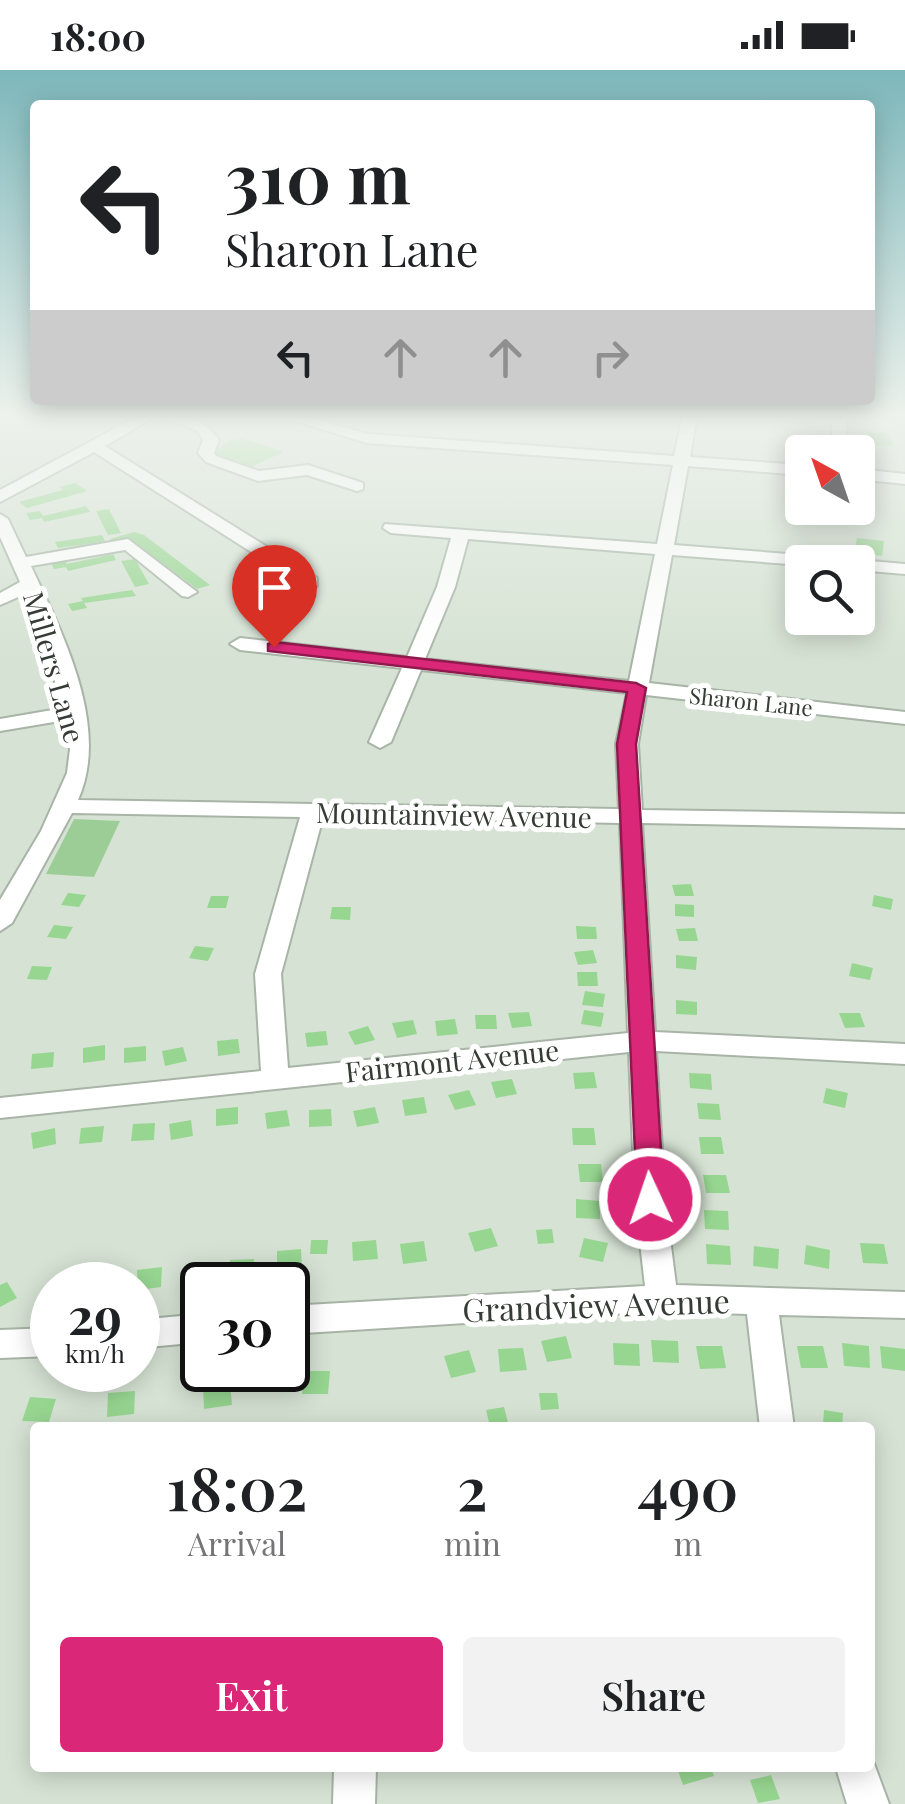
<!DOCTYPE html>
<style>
:root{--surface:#fff;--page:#f2f2f2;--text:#202124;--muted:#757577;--accent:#db2777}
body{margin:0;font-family:"Playfair Display",serif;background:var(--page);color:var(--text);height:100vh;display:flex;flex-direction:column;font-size:38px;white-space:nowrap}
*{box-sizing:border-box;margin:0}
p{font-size:32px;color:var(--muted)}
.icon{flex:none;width:55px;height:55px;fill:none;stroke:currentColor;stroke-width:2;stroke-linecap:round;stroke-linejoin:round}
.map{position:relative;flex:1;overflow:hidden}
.panel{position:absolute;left:30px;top:1352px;width:845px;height:350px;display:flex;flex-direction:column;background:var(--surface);border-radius:10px;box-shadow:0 5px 25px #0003}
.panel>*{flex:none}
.banner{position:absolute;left:30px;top:30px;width:845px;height:305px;border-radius:10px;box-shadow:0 5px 25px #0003;background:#fff;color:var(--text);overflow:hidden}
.needle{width:65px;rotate:320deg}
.buttons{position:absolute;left:785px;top:365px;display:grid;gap:20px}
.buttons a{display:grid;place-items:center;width:90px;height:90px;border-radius:10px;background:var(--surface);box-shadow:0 5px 25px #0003;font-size:50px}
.speed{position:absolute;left:30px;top:1192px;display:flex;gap:20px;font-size:50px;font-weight:700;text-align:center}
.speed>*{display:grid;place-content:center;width:130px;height:130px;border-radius:50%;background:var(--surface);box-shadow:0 5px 25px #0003;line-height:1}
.speed small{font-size:25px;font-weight:400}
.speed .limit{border:5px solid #111;border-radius:15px;background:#fff;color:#111}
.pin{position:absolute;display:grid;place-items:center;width:85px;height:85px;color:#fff;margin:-102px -42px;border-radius:50% 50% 50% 0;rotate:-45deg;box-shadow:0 0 10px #0007}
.pin .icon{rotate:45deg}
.me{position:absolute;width:110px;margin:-55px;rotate:357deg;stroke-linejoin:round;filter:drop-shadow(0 0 8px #0008)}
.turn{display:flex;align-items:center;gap:35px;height:210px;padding:0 30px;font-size:45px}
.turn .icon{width:130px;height:130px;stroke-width:2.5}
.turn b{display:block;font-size:70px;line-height:85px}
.lanes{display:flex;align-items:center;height:95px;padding:0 30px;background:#0003;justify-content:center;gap:50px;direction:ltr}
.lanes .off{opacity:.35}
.eta{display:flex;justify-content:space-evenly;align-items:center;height:170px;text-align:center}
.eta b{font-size:60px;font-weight:600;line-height:70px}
.button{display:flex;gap:20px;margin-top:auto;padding:20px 30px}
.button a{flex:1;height:115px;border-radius:10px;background:var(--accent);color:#fff;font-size:40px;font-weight:600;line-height:115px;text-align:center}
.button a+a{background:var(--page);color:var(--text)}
.status{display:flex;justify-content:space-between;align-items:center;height:70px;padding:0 50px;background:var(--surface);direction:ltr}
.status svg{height:28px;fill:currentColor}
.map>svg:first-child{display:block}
</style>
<div class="status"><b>18:00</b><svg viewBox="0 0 49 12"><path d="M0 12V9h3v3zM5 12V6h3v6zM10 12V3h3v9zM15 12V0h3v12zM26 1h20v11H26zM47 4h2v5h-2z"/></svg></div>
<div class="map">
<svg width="905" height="1734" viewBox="0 0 905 1734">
<rect width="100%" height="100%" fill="#d6e3d4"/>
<path fill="#9ccd97" d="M74,749L120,751L94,807L46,804Z"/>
<path fill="#97d691" d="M858,362L886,363L894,376L862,374Z
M242,368L284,382L248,398L210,385L228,371Z
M75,413L87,421L27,438L19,432L63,420L59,417Z
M86,436L90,442L44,452L42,448L30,450L26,443L40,441L43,446Z
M109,439L121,463L108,465L96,441Z
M134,462L144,465L210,515L197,519L130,469L115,473L110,469Z
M102,465L105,471L88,474L58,478L55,472Z
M857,468L884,471L882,486L854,482Z
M113,484L116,490L68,501L66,497L54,499L50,491L64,489L67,494Z
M135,489L149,514L135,517L121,491Z
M132,520L136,526L84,533L87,538L72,541L68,534L83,531L81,528Z
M691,814L694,826H675L672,815Z
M68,823L86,825L79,837L61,835Z
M874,825L893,829L891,840L872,836Z
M211,826H229L226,838H207Z
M675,834L694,835V847L675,846Z
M332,837H351L350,850L330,849Z
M54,855L73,857L66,869L47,867Z
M576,856L596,857L597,869H577Z
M695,858L698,871H679L676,859Z
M195,876L214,878L208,891L189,888Z
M593,880L597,893L578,895L574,882Z
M676,885L697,887L696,900L676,898Z
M852,893L873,898L870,910L849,906Z
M32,896L52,897L47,910L27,909Z
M577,902H597L598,916H578Z
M585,921L605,924L603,937L582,935Z
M676,930L697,932V945L676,944Z
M584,940L604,943L601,957L581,954Z
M529,942L532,956L512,958L508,943Z
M839,943H860L865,957L845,958Z
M475,945H496L497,959H476Z
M455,949L458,964L437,966L435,951Z
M413,950L417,964L397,968L392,953Z
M368,956L375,970L355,975L348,962Z
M326,961L328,975L307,977L305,963Z
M238,969L240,983L218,986L217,971Z
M105,975V990L83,993V978Z
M146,976V991L124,993V978Z
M183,977L187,991L165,996L162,981Z
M54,982L53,997L31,999L32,984Z
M594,1002L597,1018L575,1019L573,1003Z
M689,1003L711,1004L712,1020L690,1018Z
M512,1009L517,1024L496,1028L491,1012Z
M826,1018L848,1023L845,1038L823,1033Z
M469,1020L476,1035L455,1040L448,1025Z
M424,1027L427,1043L405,1046L402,1030Z
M697,1033L719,1034L721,1050L699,1049Z
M238,1037V1054L216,1056V1039Z
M375,1037L379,1053L357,1057L353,1041Z
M331,1039L332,1056L309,1057V1040Z
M287,1040L290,1056L267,1059L265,1043Z
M191,1050L193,1066L171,1070L169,1054Z
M155,1053L154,1070L131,1071L133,1054Z
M104,1056L102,1072L79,1074L81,1058Z
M55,1058L56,1074L33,1079L31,1063Z
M572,1058H594L596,1075H573Z
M699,1067H721L724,1084H701Z
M578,1094H601L603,1112H580Z
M703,1105H726L730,1123H706Z
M576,1129L600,1131V1149L576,1148Z
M704,1140L728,1141L729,1160L705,1159Z
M491,1158L498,1176L475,1182L468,1163Z
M552,1159L554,1173L538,1174L536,1160Z
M584,1168L608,1173L603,1192L579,1187Z
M311,1170H328L327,1184H310Z
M376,1170L378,1189L353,1191L352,1172Z
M424,1171L427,1191L403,1194L400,1174Z
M860,1173L884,1174L888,1194L863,1193Z
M706,1174L730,1176L731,1195L707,1194Z
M806,1175L830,1180L829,1199L804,1194Z
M754,1176L779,1179L778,1199L753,1196Z
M301,1179L302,1199L277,1201V1181Z
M254,1189L252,1210H227L230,1190Z
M162,1197L161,1217L138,1220L137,1200Z
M7,1212L17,1228L0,1237V1215Z
M566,1266L572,1288L547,1292L541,1271Z
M651,1270L678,1271L679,1293L653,1292Z
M613,1273L639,1274L640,1296L614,1295Z
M842,1273L869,1276L870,1298L844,1296Z
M696,1276H722L726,1298L700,1299Z
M797,1276H823L828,1298H801Z
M880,1276L905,1279V1301L882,1298Z
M523,1278L527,1300L500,1302L498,1279Z
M469,1280L476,1302L451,1308L444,1286Z
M304,1301H330L328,1324H302Z
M230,1312L232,1335L204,1339L203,1316Z
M135,1321L134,1344L107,1347L108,1323Z
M539,1323H557L559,1339L541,1340Z
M30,1327L56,1329L49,1352L22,1351Z
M504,1337L508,1353L490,1356L486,1340Z
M824,1340L843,1343L842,1358L823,1355Z
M677,1698H711L714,1706L683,1715Z
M771,1705L780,1729L758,1733L750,1710Z"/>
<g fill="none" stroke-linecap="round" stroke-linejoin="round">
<g stroke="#a7b4a6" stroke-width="4">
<path id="minor" d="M140,345C171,345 200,343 219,370L214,383L216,386L259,401L308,395L363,413V419L357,421L307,405L258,411L206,392L198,383L203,370L198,361L158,345L105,376L317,508V516H305L94,382L0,432V420Z
M276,345H300L368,364L674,386L683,345H697L690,387L802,395V405L688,396L674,475L826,487L835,492L802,495L672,485L649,613L905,642V654L646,625L638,674L642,740L905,744V758L642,753L655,962L905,974V994L656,981L665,1129L676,1215L905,1222V1248L779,1245L794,1358H760L747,1244L662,1241L288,1264V1236L645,1216L635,1129L629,982L0,1048V1028L261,1001L255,904L300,747L72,743L12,853L0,861V830L41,761L67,703L70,679L66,650L0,661V649L64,638L25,524L0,535V523L20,512L0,467V444L8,449L26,487L128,469L197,522L188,527L182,526L125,480L31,496C62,563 111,656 78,730L619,739L616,674L627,623L421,600L391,672L380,678L369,672L402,598L240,580L230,574L240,568L407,587L437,517L451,468L391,463L383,458L385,454L657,474L673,395L367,373ZM468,469L655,484L629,611L425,589L455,517ZM323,747L620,753L628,963L288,998L281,904Z
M832,345H846L847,382H832Z
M858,399L905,404V414L858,409Z
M858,490L905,494V504L858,500V492H851Z
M202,1244V1272L138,1278V1250Z
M52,1258V1286L0,1288V1260Z
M870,1683L889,1734H847L836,1698H870Z
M334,1698H376L375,1734H333Z"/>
</g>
<use href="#minor" fill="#fff" fill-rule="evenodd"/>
</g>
<linearGradient id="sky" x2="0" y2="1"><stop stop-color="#7db7bb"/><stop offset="0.59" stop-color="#edf2ec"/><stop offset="1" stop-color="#edf2ec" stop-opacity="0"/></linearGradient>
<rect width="905" height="588" fill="url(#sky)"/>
<path fill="#db2777" stroke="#8e194d" stroke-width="2.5" d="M274,572L636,613L646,618L636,674L664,1129L660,1137L650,1140L641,1137L637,1129L617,674L627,622L268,581V574Z"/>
<g text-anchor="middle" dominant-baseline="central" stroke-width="10" stroke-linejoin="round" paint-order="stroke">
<g font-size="22" fill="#353b35" stroke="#fff">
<text transform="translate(751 631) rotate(6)">Sharon Lane</text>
</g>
<g font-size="28" fill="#353b35" stroke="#fff">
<text transform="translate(55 597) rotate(74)">Millers Lane</text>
<text transform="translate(454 744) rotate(1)">Mountainview Avenue</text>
<text transform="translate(452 990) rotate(-6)">Fairmont Avenue</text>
</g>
<g font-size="32" fill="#353b35" stroke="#fff">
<text transform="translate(596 1234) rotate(-2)">Grandview Avenue</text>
</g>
</g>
</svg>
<div class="buttons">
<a><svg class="needle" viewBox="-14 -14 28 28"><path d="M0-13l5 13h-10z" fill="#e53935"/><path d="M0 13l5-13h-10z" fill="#757577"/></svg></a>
<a><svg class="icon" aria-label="search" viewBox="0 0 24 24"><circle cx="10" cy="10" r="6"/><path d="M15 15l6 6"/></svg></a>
</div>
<div class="speed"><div>29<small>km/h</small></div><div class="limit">30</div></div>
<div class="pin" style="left:274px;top:577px;background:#d93025"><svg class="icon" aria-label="arrive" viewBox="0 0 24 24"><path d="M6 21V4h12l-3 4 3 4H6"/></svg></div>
<svg class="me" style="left:650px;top:1129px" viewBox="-20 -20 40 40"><circle r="17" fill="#db2777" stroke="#fff" stroke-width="3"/><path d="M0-11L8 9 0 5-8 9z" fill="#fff"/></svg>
<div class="banner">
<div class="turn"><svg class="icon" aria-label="left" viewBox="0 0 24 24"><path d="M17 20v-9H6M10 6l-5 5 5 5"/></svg><div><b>310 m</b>Sharon Lane</div></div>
<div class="lanes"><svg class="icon" aria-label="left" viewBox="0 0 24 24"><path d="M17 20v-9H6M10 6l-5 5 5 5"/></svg><svg class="icon off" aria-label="ahead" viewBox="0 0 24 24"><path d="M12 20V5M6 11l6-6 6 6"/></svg><svg class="icon off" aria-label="ahead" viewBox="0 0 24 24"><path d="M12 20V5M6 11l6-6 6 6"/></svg><svg class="icon off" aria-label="right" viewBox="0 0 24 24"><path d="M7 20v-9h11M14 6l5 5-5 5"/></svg></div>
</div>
<section class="panel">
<div class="eta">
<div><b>18:02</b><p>Arrival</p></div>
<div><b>2</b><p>min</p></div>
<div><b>490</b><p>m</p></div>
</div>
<div class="button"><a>Exit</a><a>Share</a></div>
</section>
</div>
